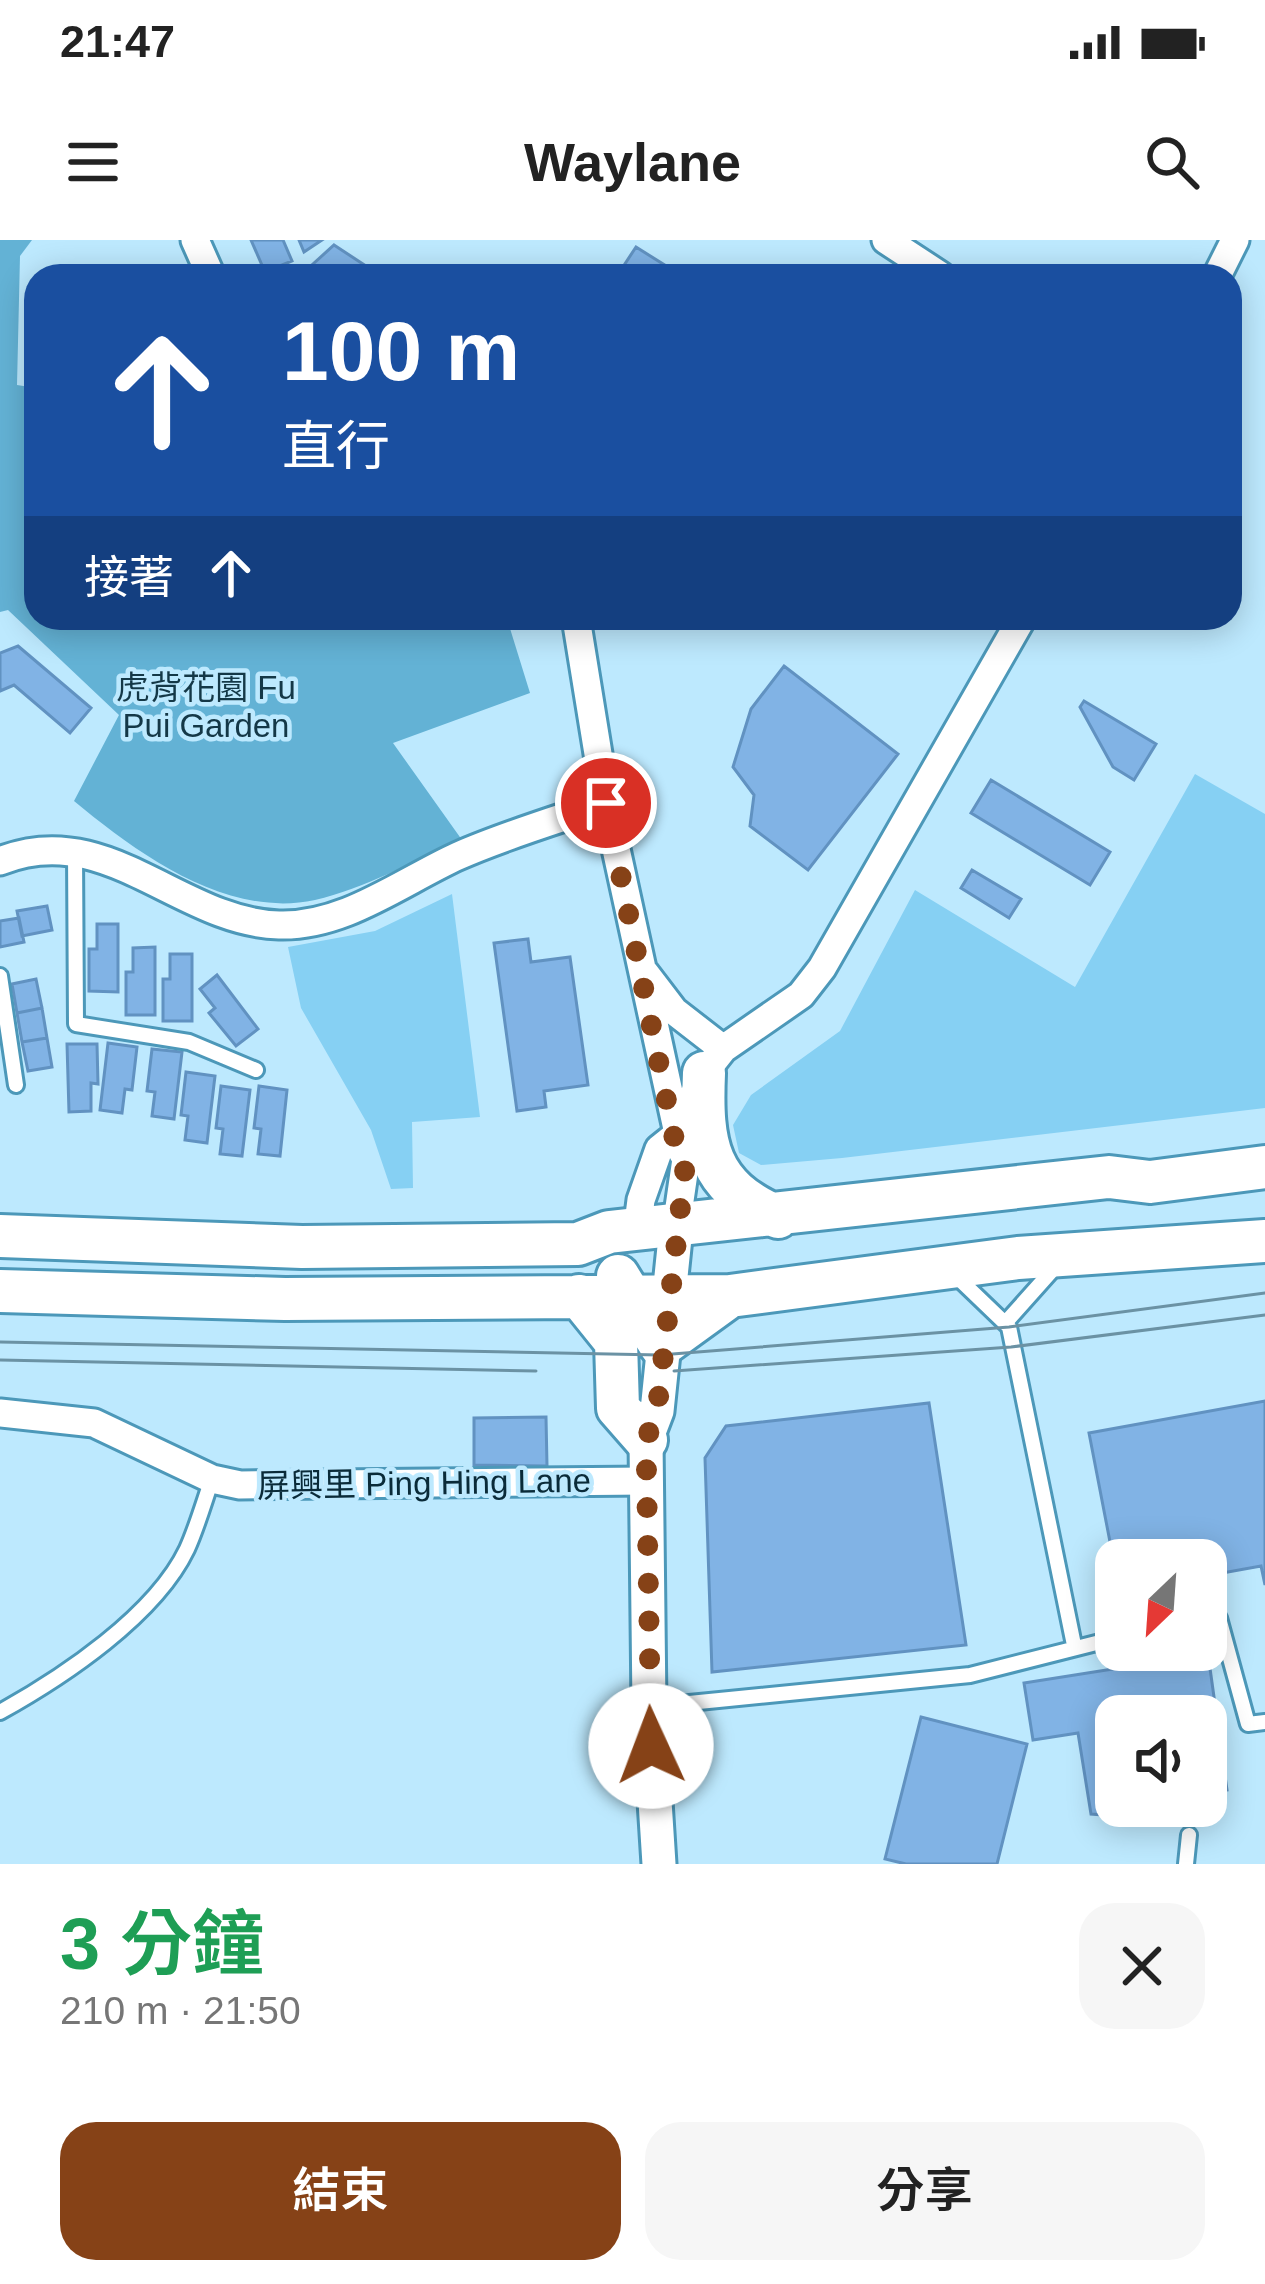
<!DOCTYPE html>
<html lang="zh-TW">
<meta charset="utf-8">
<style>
:root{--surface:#fff;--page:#f6f6f6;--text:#222;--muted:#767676;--accent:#864217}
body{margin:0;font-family:Helvetica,"Noto Sans TC",sans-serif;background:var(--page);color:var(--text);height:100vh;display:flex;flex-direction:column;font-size:45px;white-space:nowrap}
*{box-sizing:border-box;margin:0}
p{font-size:39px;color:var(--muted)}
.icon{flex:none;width:66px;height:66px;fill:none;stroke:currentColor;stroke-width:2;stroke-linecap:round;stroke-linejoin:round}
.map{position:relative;height:1624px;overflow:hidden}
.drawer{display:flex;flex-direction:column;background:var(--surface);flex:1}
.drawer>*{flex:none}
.guide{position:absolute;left:24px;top:24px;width:1218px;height:366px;border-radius:36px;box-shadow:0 6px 30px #0003;background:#1a4fa0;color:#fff;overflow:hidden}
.needle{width:78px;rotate:205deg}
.buttons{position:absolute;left:1095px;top:1299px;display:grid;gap:24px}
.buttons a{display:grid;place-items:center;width:132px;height:132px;border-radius:24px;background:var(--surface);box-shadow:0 6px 30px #0003;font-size:60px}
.pin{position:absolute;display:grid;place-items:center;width:102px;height:102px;color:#fff;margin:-51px;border:6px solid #fff;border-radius:50%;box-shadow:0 3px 12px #0007}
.me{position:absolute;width:132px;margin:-66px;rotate:358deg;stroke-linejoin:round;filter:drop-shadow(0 0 9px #0008)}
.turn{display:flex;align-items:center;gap:42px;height:252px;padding:0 60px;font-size:54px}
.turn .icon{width:156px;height:156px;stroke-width:2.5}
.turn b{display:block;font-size:84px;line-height:102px}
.then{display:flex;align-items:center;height:114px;padding:0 60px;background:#0003;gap:24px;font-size:45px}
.round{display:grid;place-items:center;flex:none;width:126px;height:126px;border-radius:36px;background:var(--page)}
.headline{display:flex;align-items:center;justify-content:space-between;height:204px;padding:0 60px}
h1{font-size:72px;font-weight:600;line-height:90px;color:#1e9e55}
.button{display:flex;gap:24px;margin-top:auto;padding:24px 60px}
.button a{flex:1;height:138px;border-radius:36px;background:var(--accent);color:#fff;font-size:48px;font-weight:600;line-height:138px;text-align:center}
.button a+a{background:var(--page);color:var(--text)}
.status{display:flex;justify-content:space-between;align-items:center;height:84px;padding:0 60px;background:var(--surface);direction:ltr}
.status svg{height:33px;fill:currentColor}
header{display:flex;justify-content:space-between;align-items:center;height:156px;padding:0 60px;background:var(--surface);font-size:54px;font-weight:600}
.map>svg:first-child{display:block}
</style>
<div class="status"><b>21:47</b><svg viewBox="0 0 49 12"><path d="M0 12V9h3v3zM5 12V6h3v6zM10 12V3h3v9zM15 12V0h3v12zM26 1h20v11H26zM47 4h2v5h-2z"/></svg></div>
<header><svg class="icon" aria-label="menu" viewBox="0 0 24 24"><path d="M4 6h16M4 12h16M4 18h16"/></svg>Waylane<svg class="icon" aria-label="search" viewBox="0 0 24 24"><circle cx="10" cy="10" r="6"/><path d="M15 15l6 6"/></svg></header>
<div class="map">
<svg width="1265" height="1624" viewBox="0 0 1265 1624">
<rect width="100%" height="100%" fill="#bde9fe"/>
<path fill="#86d0f3" d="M1195,534L1265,574V868L842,918L761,925L739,913L733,885L751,855L840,791L915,650L1075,747Z
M452,654L480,877L412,882L413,948L391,949L371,890L301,768L288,707L375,691Z"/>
<path fill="#63b2d5" d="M0,0H32L20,16L17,145L36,148V378L508,382L530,453L393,503L462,600C415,620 364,649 315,660C227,679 138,614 74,561L119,475L8,370L0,372Z"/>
<path fill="#81b3e5" stroke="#6192c1" stroke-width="3" d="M251,0H283L292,21L265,32Z
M299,0H322L304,12Z
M334,5L366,26L365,36H332L313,24Z
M636,7L671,29L666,36H617Z
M18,406L91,468L70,493L14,445L0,451V413Z
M784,426L898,514L808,630L750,586L754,555L733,527L751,469Z
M1084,461L1156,504L1134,540L1113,527L1080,467Z
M991,540L1110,612L1090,645L971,573Z
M972,630L1021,659L1009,678L961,648Z
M47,666L52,690L22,696L17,671Z
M19,678L24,702L0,707V681Z
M97,684H118V752L89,751V709H97Z
M528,699L531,722L570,717L588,845L544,851L546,867L517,871L494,703Z
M155,707V775H126V732H133V708Z
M170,714H192V781H163V739H170Z
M217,735L258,789L236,806L209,773L215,768L200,749Z
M36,739L42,768L17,773L12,744Z
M42,768L47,798L22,802L17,773Z
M47,798L52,827L28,831L22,802Z
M108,803L137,807L132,850L125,849L122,873L100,870Z
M67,804H97L98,844L91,843V871L69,872Z
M152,809L182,812L174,879L152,876L155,852L147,851Z
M186,832L215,836L207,903L185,900L188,876L181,875Z
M221,846L250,850L242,916L220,914L223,889L216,888Z
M259,846L287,850L280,916L258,914L261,889L254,888Z
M1265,1161V1345L1261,1326L1206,1336V1320H1116V1333L1089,1193Z
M929,1163L966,1405L712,1432L705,1218L726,1186Z
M546,1177L547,1226L474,1225V1178Z
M1208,1414L1227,1550L1206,1553V1476H1116V1566H1170L1169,1580L1091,1574L1078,1493L1033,1500L1024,1443Z
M921,1477L1027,1504L997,1624H906L885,1619Z"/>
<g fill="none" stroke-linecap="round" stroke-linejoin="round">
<g stroke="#4c98b9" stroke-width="20">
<path id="service" d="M75,612L76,784L189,802L256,830
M0,736L16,845
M958,1038L1009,1087L1074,1405
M1007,1081L1056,1026
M1206,1381L1219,1378L1248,1484L1265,1482
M649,1467L970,1435L1116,1398
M0,1472C63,1437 155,1376 187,1309C197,1287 204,1262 212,1239
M1186,1624L1189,1595"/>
</g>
<g stroke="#4c98b9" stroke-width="33">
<path id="minor" d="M195,0L211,36
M886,0L941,36
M1217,36L1235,0
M576,378L606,563L677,889
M0,621C106,578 179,682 279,685C344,687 401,642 458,616C505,595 557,580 606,563
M645,733L674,771L723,809
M674,897L686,919L676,988
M637,991L641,960L659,909L674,897L704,833L723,809L801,755L822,728L1022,378
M0,1173L94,1183L212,1239L240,1245L647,1241"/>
</g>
<g stroke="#4c98b9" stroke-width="39">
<path id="tertiary" d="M638,1178L646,1200L649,1467L659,1624
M646,1200L657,1171L676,988"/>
</g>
<g stroke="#4c98b9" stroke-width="48">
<path id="primary" d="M704,833C701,904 707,947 778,977
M0,996L302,1007L578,1004L609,992L1109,937L1150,942L1265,927
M618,1036L661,1106L730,1056
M0,1051L285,1059L730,1056L1018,1018L1265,1001
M579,1056L616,1102L618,1168L646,1200"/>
</g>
<use href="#service" stroke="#fff" stroke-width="14"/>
<use href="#minor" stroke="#fff" stroke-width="27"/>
<use href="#tertiary" stroke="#fff" stroke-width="33"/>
<use href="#primary" stroke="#fff" stroke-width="42"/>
<path stroke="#6b92a4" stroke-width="3" d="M0,1102L660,1115L1009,1087L1265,1053
M0,1120L536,1131
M674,1131L1011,1107L1265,1075"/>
</g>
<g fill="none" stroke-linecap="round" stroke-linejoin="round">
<path stroke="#864217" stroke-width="21" stroke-dasharray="0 37.8" d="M606,563L674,897L686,919L657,1171L646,1200L651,1506"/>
</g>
<g text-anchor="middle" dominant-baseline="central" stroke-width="9" stroke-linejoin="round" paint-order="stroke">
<g font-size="33" fill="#143847" stroke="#bde9fe">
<text x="206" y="447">虎背花園 Fu<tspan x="206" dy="38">Pui Garden</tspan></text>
</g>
<g font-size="33" fill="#0a2b39" stroke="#bde9fe">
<text transform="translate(424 1243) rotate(-1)">屏興里 Ping Hing Lane</text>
</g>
</g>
</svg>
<div class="buttons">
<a><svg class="needle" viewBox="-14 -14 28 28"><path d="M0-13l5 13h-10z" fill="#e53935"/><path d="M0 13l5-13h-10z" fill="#767676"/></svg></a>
<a><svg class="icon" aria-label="sound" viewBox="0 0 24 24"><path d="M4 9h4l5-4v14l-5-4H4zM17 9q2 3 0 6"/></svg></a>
</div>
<div class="pin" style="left:606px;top:563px;background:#d93025"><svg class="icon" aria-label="arrive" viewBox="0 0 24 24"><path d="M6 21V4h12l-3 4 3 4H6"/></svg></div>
<svg class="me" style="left:651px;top:1506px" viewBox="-20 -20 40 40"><circle r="19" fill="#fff"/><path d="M0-13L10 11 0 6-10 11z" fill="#864217"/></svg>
<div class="guide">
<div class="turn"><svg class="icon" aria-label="ahead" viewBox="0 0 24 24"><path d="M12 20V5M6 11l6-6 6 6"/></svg><div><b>100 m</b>直行</div></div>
<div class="then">接著<svg class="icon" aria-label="ahead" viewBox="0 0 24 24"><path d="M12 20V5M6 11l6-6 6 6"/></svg></div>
</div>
</div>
<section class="drawer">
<div class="headline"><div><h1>3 分鐘</h1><p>210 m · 21:50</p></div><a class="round"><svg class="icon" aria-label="close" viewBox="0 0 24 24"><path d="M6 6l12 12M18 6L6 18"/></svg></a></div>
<div class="button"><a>結束</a><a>分享</a></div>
</section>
